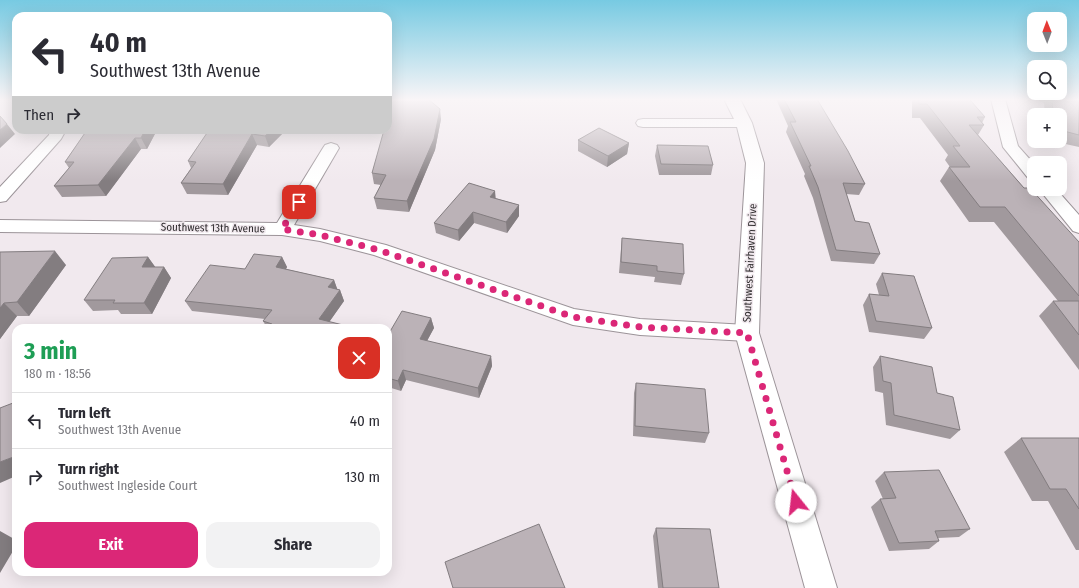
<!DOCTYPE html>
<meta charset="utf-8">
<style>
:root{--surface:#fff;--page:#f2f2f3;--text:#2b2b33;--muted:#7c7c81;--line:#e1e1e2;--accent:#db2777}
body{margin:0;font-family:"Fira Sans Condensed",sans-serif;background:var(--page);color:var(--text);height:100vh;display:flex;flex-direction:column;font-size:15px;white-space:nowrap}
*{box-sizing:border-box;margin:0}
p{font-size:13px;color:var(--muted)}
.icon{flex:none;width:22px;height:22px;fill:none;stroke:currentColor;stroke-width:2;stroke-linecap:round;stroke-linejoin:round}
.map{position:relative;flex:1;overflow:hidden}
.sheet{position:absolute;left:12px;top:324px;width:380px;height:252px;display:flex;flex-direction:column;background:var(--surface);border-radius:12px;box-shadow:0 4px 16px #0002}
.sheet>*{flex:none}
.guide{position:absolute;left:12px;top:12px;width:380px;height:122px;border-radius:12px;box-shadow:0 4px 16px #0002;background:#fff;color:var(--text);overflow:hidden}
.needle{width:26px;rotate:359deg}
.controls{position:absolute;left:1027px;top:12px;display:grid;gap:8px}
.controls a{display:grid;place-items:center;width:40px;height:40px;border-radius:8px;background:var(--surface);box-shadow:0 4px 16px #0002;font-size:20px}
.pin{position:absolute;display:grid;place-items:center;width:34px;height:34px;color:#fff;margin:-17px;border-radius:8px;box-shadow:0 2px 6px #0006}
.me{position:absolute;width:44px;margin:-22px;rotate:344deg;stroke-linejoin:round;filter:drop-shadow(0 0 3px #0008)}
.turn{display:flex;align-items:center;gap:14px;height:84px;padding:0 12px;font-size:18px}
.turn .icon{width:52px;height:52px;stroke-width:2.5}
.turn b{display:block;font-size:28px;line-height:34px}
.then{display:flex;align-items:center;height:38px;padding:0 12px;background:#0003;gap:8px;font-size:15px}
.round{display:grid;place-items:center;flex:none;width:42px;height:42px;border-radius:12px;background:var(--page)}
.head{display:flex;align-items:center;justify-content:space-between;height:68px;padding:0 12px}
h1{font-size:24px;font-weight:700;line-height:30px;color:#1e9e55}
.primary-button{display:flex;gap:8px;margin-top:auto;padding:8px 12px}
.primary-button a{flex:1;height:46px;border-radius:12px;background:var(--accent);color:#fff;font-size:16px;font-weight:700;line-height:46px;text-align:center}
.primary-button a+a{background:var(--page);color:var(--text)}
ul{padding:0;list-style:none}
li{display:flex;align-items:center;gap:12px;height:56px;padding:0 12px;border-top:1px solid var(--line)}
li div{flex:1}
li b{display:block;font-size:15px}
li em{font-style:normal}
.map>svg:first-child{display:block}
</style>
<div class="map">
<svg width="1079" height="588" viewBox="0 0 1079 588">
<rect width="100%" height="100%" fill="#f1e9ee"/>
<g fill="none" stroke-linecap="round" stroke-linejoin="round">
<g stroke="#9c9499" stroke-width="2">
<path id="minor" d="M991,99H1005L1018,146L1034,164V179L1028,178L1003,147Z
M643,119H744L749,120L751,123L749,126L744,127H643L638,126L636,123L638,120Z
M50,130H66L61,139L6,201L0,202V187L49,135Z
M331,143L337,145L339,148L294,225L320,229L386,245L574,309L640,319L747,325L754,327L758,333L754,339L747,341L640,335L573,325L374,255L320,241L282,235L0,232V220L277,223L323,148L325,145Z
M1039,189H1056L1079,215V233L1073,231Z"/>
</g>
<g stroke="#9c9499" stroke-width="2">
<path id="tertiary" d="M724,99H740L752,123L764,163L759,333L837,588H805L735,333L746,163L736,123Z"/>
</g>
<use href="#minor" fill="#fff" fill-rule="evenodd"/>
<use href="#tertiary" fill="#fff" fill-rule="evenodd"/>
</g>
<path fill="#a1999d" d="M388,99L441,119L435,150L409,212L377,209L374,198L381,185L374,184L372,173L388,130Z
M776,99H817L865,184L859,195L846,194L855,221L880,254L874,264L831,261L813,198L804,176L805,174L786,132L788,126Z
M912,99H971V101L985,117L982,123L984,125L978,135L1024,188L1079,242V370L1039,316L1053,301H1058L994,222H969L940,181L949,167H950L945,160L948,155L920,118H912Z
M1034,99H1079V147L1052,141H1060V115H1045L1044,103Z
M87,130H157L147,149H141L106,196L62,197L54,186L69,168L65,162Z
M209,130H286L269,147L257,145L228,195L187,194L181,183L191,168L188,161Z
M578,140L629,143L627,154L607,167L578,151Z
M657,145L713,165L711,175H659L655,156Z
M495,191V198L519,205V216L507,233L474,223L459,241L436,233L434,223Z
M622,238L684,274L681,285L654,282L655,277L619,273L621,249Z
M0,252L66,265L29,316H17L0,339Z
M148,257L155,267H164L171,278L152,314H121L118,310L93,311L84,300Z
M282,257L287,267L286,269L334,280L337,289L340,290L344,301L329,322L355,328H267L263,321L265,319L192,311L185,301L245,269Z
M882,273L932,328L924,339L869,332L863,305L869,294L879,295L876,284Z
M431,318L434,328L427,341L491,356L492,366L479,398L406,380L401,391L388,387V335Z
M880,356L960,430L950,439L886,425L883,393L875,391L873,367Z
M636,383L709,433L705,443L633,436L634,393Z
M1021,438H1079V550H1076L1048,501H1032L1004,452Z
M884,472L970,529L959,537L938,538L939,541L929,549L889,551L871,507L880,499H883L875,481Z
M656,528L719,588H658L653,536Z"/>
<path fill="#837d80" d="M440,109L441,119L435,150L409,212L407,201Z
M7,124L15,134L0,148V130Z
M145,130H157L147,149L141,138Z
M272,130H286L269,147L265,136Z
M252,134L257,145L228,195L223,184Z
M135,138L141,149L106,196L98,185Z
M629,143L627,154L607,167L608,156Z
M495,191L496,201L490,197Z
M519,205V216L507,233L506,222Z
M473,212L474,223L459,241L458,230Z
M55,251L66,265L29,316L17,302Z
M148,257L156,268L142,267Z
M282,257L287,267L281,278L276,267Z
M164,267L171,278L152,314L144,303Z
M334,280L338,291L328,287Z
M340,290L344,301L325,328L319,319Z
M4,303L17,316L0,339V308Z
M431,318L434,328L422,350L420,339Z
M491,356L492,366L479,398L478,388Z
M403,370L406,380L401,391L398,381Z
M13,403L16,405V413L13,411Z
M16,456V476L0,483V462Z
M0,531L16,540V546L0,573Z"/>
<path fill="#bbb2b7" stroke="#837d80" d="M388,99H428L440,109L434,139L407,201L374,198L386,175L372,173L384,130H388V117L389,113H388Z
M784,99H817L848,151L865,184L843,183L855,221L869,223L880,254L836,250L818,187L809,166H811L790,122H796Z
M919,99H971V101L985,117H977L984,125H969L1024,188H1030L1079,242V296L1005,207H980L949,167H970L953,146H960L927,104H919Z
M1052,99H1079V135L1060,130V115H1053Z
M0,116L7,124L0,130Z
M599,128L629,143L608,156L578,140Z
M87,130H145L141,138H135L98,185L54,186L74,162H65Z
M209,130H272L265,136L252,134L223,184L181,183L196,162L188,161Z
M657,145L708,146L713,165L661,164Z
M469,183L495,191L490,197L519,205L506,222L473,212L458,230L434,223Z
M622,238L683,244L684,274L657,271V266L621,262Z
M55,251L17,302L4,303L0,308V252Z
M254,254L282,257L276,267L334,280L328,287L340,290L319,319L355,328H269L272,324L263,321L272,310L185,301L210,265L245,269Z
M148,257L142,267H164L144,303H113L115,300H84L112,258Z
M882,273L914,276L932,328L876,321L869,294L889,296Z
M1053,301H1079V335Z
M402,311L431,318L420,339L491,356L478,388L403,370L398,381L388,378V335Z
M880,356L932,367L937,393L953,397L960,430L894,415L891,383L883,381Z
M636,383L705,389L709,433L635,426Z
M13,403V411L16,410V456L0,462V408Z
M1021,438H1079V509L1066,489H1050Z
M939,470L970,529L935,531L939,541L899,543L880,499L896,498L884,472Z
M539,524L565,588H453L445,562Z
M656,528L710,529L719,588H663Z"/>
<linearGradient id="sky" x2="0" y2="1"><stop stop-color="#77cae2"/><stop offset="0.55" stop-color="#f9f5f7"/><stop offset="1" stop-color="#f9f5f7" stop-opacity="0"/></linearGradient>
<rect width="1079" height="181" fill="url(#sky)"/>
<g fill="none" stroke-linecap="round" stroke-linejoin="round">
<path stroke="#db2777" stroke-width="7" stroke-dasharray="0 12.6" d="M299,202L282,229L320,235L379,250L573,317L640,327L747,333L796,502"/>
</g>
<g text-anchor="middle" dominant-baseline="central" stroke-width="3" stroke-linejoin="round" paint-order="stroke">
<g font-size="11" fill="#2f2c2e" stroke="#f1e9ee">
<text transform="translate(213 228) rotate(1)">Southwest 13th Avenue</text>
<text transform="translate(750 263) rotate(-87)">Southwest Fairhaven Drive</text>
</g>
</g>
</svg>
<div class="controls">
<a><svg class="needle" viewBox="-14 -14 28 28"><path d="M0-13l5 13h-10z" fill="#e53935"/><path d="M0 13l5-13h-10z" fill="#7c7c81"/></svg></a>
<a><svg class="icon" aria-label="search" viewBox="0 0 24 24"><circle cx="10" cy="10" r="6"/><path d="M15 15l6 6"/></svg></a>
<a>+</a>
<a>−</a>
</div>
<div class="pin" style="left:299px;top:202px;background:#d93025"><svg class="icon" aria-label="arrive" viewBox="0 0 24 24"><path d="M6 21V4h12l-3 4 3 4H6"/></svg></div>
<svg class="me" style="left:796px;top:502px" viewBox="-20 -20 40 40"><circle r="19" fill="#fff"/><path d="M0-13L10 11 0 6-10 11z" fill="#db2777"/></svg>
<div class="guide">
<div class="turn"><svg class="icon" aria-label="left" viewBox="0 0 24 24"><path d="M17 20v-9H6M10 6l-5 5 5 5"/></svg><div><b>40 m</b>Southwest 13th Avenue</div></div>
<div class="then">Then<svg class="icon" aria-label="right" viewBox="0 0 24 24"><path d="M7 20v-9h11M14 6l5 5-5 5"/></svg></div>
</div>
<section class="sheet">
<div class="head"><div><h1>3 min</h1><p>180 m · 18:56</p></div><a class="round" style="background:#d93025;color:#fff"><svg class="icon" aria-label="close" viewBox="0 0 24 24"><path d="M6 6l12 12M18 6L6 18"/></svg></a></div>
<ul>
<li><svg class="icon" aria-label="left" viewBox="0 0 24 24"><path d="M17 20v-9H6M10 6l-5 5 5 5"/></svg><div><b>Turn left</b><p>Southwest 13th Avenue</p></div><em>40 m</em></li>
<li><svg class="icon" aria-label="right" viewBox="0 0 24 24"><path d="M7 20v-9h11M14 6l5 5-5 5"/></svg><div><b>Turn right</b><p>Southwest Ingleside Court</p></div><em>130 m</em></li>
</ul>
<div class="primary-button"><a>Exit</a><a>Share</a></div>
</section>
</div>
